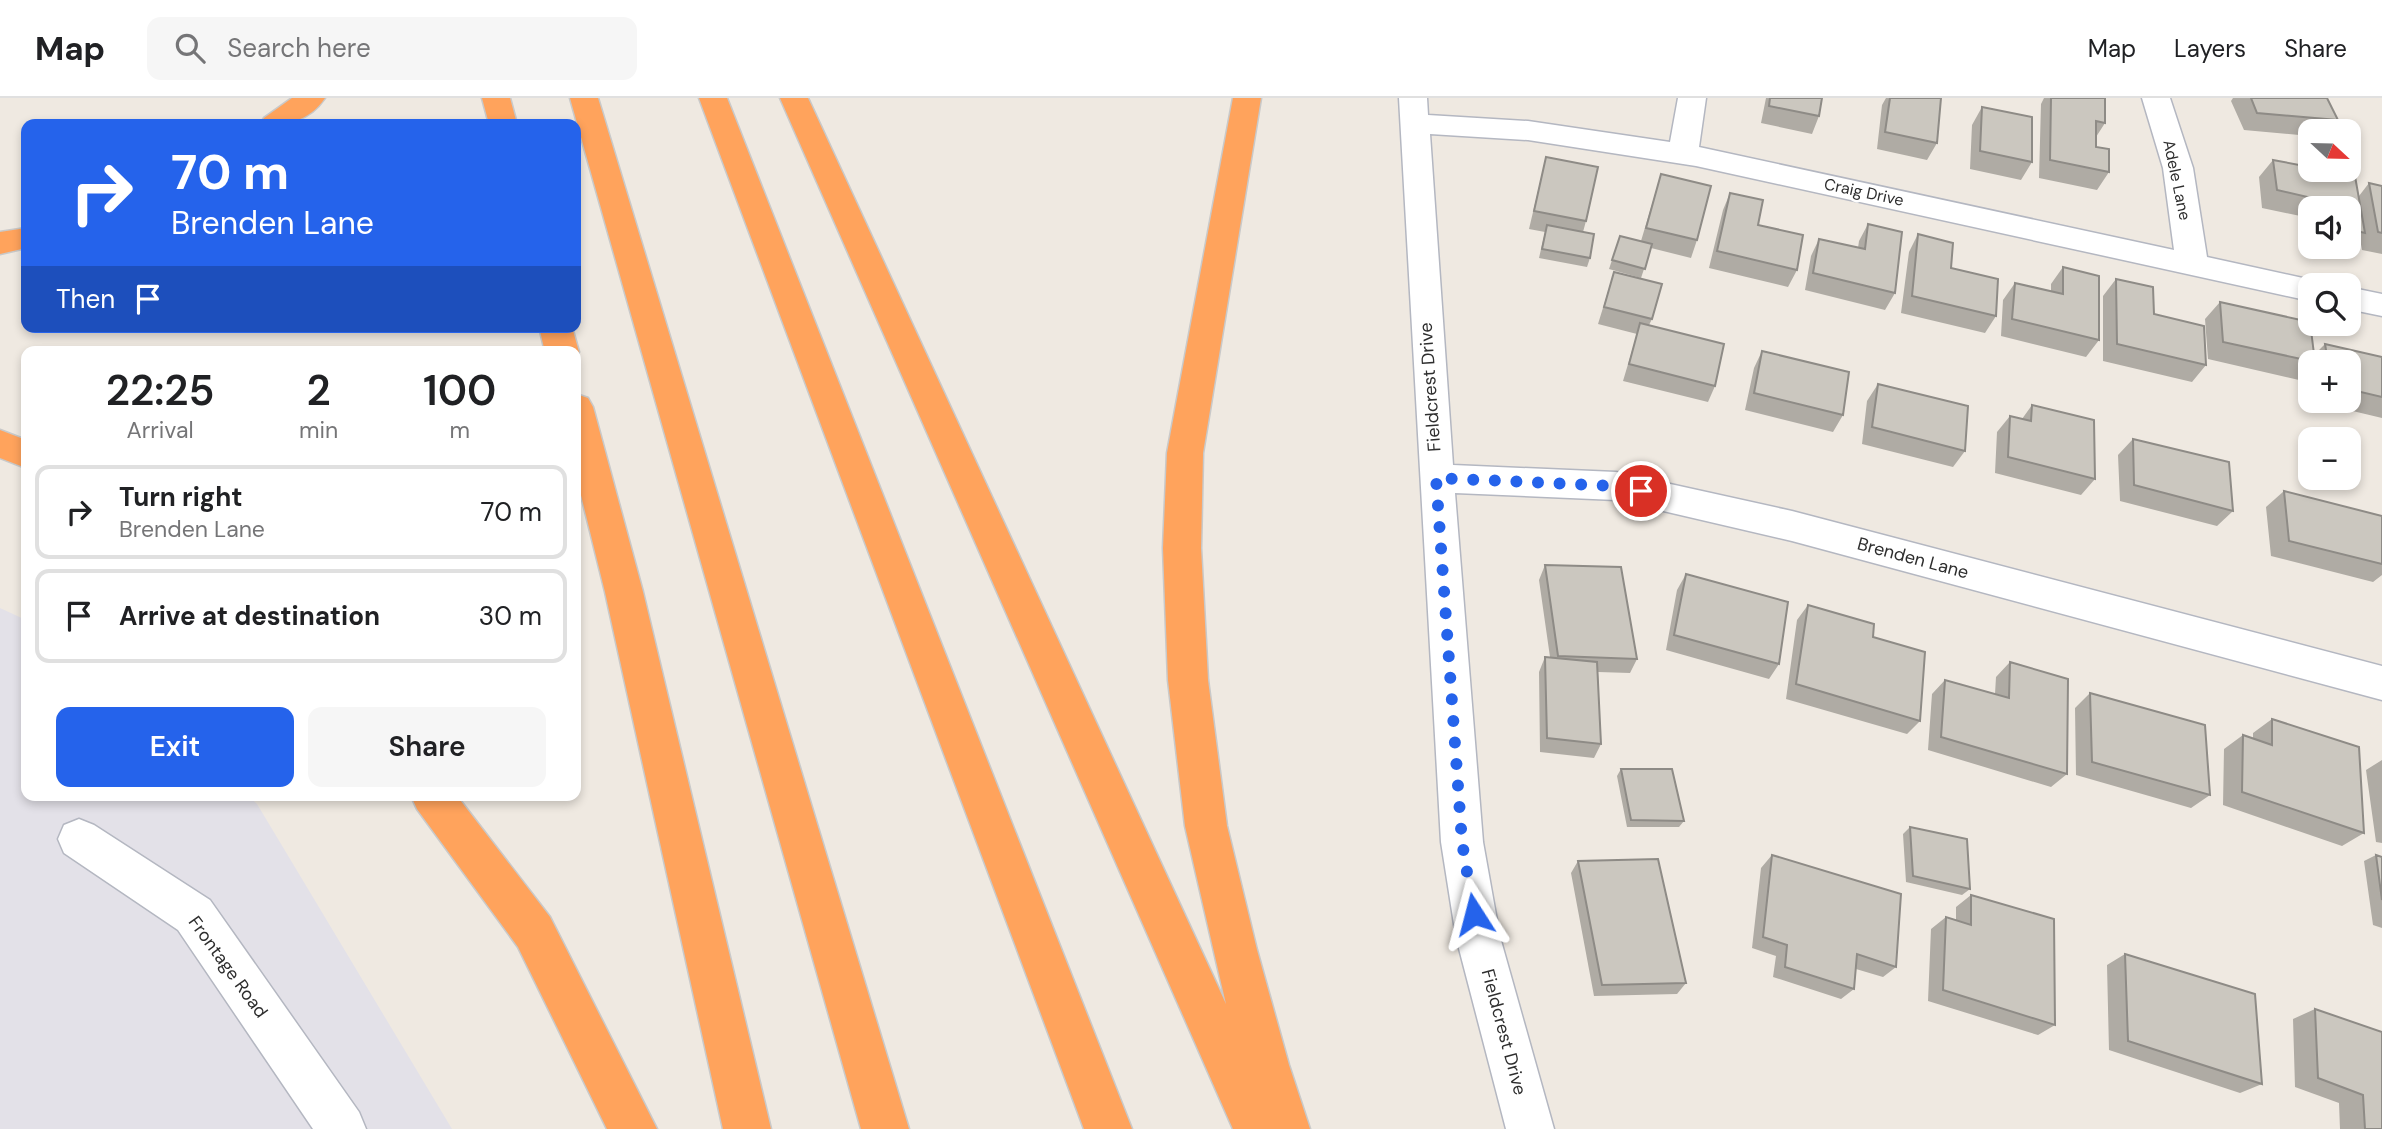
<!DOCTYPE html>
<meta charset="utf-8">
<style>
:root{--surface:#fff;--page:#f6f6f6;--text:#202124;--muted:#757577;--line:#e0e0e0;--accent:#2563eb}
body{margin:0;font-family:"DM Sans",sans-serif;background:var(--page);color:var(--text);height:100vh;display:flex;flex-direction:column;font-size:26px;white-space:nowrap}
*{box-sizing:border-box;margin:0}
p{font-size:23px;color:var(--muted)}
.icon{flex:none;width:38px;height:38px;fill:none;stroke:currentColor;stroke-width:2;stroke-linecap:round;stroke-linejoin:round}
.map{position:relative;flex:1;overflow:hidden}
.details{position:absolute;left:21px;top:248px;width:560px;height:455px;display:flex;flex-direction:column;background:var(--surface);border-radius:14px;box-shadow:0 4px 10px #0003}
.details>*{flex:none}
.banner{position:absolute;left:21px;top:21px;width:560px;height:214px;border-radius:14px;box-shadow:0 4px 10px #0003;background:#2563eb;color:#fff;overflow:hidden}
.needle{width:46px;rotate:112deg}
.buttons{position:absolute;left:2298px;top:21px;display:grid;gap:14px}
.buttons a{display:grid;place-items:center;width:63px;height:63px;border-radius:14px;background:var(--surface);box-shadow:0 4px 10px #0003;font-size:35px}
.pin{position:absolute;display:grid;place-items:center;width:60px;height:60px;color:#fff;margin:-30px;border:4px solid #fff;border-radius:50%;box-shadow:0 2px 7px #0007}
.me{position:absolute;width:77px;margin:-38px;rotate:351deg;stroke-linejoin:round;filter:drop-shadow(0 0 5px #0008)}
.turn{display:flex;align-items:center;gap:24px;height:147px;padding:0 35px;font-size:32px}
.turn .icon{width:91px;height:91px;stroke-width:2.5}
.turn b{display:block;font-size:49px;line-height:60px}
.then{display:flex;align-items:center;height:66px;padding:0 35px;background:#0003;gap:14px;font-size:26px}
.eta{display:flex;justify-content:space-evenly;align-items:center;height:119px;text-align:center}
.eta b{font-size:42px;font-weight:600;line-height:49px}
.primary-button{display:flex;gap:14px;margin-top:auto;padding:14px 35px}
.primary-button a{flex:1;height:80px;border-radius:14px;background:var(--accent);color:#fff;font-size:28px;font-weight:600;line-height:80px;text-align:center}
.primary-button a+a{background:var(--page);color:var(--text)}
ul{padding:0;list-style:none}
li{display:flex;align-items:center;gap:21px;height:94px;margin:0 14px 10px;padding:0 21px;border:4px solid var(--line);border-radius:14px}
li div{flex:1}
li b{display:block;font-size:26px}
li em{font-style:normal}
header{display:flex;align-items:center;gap:42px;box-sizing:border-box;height:98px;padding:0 35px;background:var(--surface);border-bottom:2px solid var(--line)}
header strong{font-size:33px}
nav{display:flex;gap:38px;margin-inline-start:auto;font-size:24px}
.search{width:490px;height:63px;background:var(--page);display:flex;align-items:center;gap:18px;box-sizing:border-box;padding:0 24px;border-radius:14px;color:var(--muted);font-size:26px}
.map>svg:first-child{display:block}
</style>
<header>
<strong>Map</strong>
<div class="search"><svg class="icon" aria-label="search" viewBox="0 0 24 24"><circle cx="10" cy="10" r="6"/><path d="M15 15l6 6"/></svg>Search here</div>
<nav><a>Map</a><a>Layers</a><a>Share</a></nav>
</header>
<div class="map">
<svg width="2382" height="1031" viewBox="0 0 2382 1031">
<rect width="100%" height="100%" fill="#efe9e1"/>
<path fill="#e3e1e8" d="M0,510L26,522V698H248L257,706L452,1031H0Z"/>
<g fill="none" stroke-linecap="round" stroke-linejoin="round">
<g stroke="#b4b7c1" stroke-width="3">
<path id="street" d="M1399,0H1427L1428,17L1528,23L1670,44L1678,0H1706L1699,49L2174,152L2163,70L2142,0H2170L2193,70L2207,159L2321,184L2323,187H2310V203L1696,68L1528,42L1430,36L1453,367L1616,374L1792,413L2382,568V602L1792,443L1616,402L1455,395L1483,744L1500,839L1554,1031H1506L1456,839L1441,744Z
M2348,189L2382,196V218L2348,211Z
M79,721L94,727L210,802L359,1014L366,1031H313L178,832L64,755L58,741L64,727Z"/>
</g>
<g stroke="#c9c9c9" stroke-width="3">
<path id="highway" d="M292,0H325C308,25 287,26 260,26L264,20Z
M482,0H510L517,26H489Z
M570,0H598L909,1031H861Z
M699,0H727L1132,1031H1084Z
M780,0H808L1226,906L1185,728L1168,582L1163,450L1167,355L1233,0H1261L1203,355L1201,450L1208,582L1227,728L1257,852L1289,967L1310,1031H1233Z
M26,130V150L0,156V134Z
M539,229H572L579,254L576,259V254H545Z
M576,296L588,300L593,309L643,494L771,1031H723L605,494L576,377Z
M0,332L26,342V370L0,360Z
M411,698H457L550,819L657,1031H607L518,849L417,711Z"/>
</g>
<use href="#street" fill="#fff" fill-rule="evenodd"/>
<use href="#highway" fill="#ffa35c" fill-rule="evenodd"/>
</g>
<path fill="#afaba4" d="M1766,0H1822L1819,18L1812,36L1761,25Z
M1886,0H1939L1937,45L1927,62L1877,51L1882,7Z
M2044,0H2105V25L2096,39V49L2109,74L2097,92L2039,80L2041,6Z
M2233,0H2327L2338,22L2329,33H2310V38L2244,32L2231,3Z
M1982,9L2032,64L2021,82L1970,71L1972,27Z
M1546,59L1586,123L1583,134L1590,160L1587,169L1539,160L1545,134L1529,131Z
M2273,62L2359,98L2369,85L2382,88V156L2362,152L2360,141L2349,152L2334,149H2348V110H2310V120L2262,110L2259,79Z
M1661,76L1697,142L1691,160L1651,150L1641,180L1609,171L1620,138L1641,143Z
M1730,95L1797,172L1788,189L1709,170L1723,112Z
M1868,126L1895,195L1885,212L1805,192L1811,158L1819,141L1858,150L1859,143Z
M1918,136L1996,218L1985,235L1901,215L1909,154Z
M2063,169L2099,242L2086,259L2001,238L2003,202L2015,185L2051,194V186Z
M1614,174L1652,221L1649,227L1715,288L1708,304L1623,283L1637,236L1598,226Z
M2116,181L2206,267L2192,284L2103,263V198Z
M2220,204L2314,257L2325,246L2382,259V320L2315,304V303H2348V264H2310V270L2299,282L2208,261L2205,221Z
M1762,253L1843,317L1833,334L1745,312L1754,270Z
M1878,286L1965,353L1953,369L1862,346L1867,303Z
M2032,307L2095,381L2081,397L1995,375L1997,334L2010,318L2022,321Z
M2133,341L2233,413L2217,428L2120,403L2118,357Z
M2284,393L2382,418V477L2373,484L2271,458L2266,409Z
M1545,467L1637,561L1630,575L1598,574L1601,646L1594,660L1540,654L1539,574L1545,559H1550L1539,482Z
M1686,476L1779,566L1769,581L1666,552L1677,492Z
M1808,507L1873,539L1920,623L1907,636L1786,601L1797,522Z
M2010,564L2067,676L2051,689L1928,652L1932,596L1945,582L1995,596L1996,579Z
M2090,595L2210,697L2191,710L2076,677L2075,610Z
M2272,621L2364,735L2342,748L2223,707L2224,651L2243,637L2253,641V635Z
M2382,662V745L2376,744L2366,672Z
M1621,671L1684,723L1679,729H1627L1617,678Z
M1910,729L1970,791L1962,797L1906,784L1903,736Z
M1772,757L1896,869L1883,879L1856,871L1854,891L1841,901L1773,879L1776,858L1752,850L1761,770Z
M2376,757L2382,759V830L2373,827L2364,763Z
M1578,763L1686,885L1677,896L1594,898L1571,775Z
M1971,797L2055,927L2038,937L1928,903L1931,831L1946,819L1956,822V809Z
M2125,856L2262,986L2240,995L2109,952L2107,867Z
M2315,911L2382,1031H2340L2339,1005L2295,989L2293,921Z"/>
<path fill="#cbc7bf" stroke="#8e8b86" stroke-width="2" d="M1770,0H1822L1819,18L1769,8Z
M1890,0H1941L1937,45L1885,34Z
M2051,0H2105V25L2096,23V49L2109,51V74L2050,62Z
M2251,0H2327L2338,22L2257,15Z
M1982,9L2032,19V64L1980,53Z
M1546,59L1598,69L1586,123L1534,113Z
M2273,62L2310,69V72H2323L2355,78L2365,135L2348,131V110H2327L2325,103L2277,92Z
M1661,76L1711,88L1697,142L1646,130Z
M2369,85L2382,88V135L2378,134Z
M1730,95L1763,102L1758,127L1803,137L1797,172L1717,153Z
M1868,126L1902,134L1895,195L1813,175L1819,141L1865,151Z
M1547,127L1594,136L1590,160L1542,151Z
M1918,136L1953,145L1951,170L1998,181L1996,218L1912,198Z
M1620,138L1652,146L1645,171L1612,162Z
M2063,169L2099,178V242L2012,221L2015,185L2063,196Z
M1614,174L1662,186L1652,221L1604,209Z
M2116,181L2153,189L2154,216L2204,228L2206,267L2117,246Z
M2220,204L2310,224L2315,264L2223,244Z
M1640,225L1724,246L1715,288L1629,266Z
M2325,246L2382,259V299L2348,291V264H2328Z
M1762,253L1849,274L1843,317L1754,295Z
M1878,286L1968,308L1965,353L1872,329Z
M2032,307L2094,322L2095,381L2008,359L2010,318L2031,323Z
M2133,341L2229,364L2233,413L2134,387Z
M2284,393L2382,418V466L2289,443Z
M1545,467L1621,469L1637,561L1558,558Z
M1686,476L1788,504L1779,566L1674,537Z
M1808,507L1874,526L1873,539L1925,554L1920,623L1796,586Z
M1545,559L1597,564L1601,646L1547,640Z
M2010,564L2068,581L2067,676L1941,639L1945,582L2009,600Z
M2090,595L2205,627L2210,697L2092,664Z
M2272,621L2359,649L2364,735L2242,694L2243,637L2272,647Z
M1621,671H1672L1684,723L1631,722Z
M1910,729L1967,741L1970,791L1913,778Z
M1772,757L1901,796L1896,869L1857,856L1854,891L1785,869L1787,847L1763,839Z
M2376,757L2382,759V802Z
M1658,761L1686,885L1602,887L1578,763Z
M1971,797L2054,821L2055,927L1943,892L1946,819L1971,827Z
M2125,856L2255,896L2262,986L2128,943Z
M2315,911L2382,934V1031H2365L2363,997L2318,980Z"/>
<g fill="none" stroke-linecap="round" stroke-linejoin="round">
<path stroke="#2563eb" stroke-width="12" stroke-dasharray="0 21.6" d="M1474,816L1462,744L1436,380L1616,388L1641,393"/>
</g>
<g text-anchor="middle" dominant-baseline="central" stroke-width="5" stroke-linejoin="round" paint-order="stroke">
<g font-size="16" fill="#2e2e2e" stroke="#fff">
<text transform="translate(2177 82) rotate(78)">Adele Lane</text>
<text transform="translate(1864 94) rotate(12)">Craig Drive</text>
</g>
<g font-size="18" fill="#2e2e2e" stroke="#fff">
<text transform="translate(1430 289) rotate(-94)">Fieldcrest Drive</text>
<text transform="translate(1913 460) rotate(15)">Brenden Lane</text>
<text transform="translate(228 869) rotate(54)">Frontage Road</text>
<text transform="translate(1504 934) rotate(75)">Fieldcrest Drive</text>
</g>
</g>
</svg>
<div class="buttons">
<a><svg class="needle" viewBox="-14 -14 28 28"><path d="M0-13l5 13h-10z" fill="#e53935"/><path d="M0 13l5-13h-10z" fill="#757577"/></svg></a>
<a><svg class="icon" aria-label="sound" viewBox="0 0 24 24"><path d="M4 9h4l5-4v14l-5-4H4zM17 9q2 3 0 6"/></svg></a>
<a><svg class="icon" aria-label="search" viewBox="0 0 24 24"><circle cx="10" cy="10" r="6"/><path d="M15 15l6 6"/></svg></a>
<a>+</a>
<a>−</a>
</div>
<div class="pin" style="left:1641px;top:393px;background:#d93025"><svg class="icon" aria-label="arrive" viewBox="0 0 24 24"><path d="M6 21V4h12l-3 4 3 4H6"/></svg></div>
<svg class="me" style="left:1474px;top:816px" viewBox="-20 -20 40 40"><path d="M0-17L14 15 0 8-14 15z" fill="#2563eb" stroke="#fff" stroke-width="4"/></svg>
<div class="banner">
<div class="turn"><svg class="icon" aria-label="right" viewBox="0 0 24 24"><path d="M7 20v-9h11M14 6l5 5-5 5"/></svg><div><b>70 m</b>Brenden Lane</div></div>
<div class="then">Then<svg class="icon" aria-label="arrive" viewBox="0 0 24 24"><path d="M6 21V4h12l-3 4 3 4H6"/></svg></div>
</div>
<section class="details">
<div class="eta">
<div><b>22:25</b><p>Arrival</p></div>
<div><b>2</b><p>min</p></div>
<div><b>100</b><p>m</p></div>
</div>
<ul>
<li><svg class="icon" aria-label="right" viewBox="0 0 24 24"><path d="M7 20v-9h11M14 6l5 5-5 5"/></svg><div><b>Turn right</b><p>Brenden Lane</p></div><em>70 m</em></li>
<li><svg class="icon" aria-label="arrive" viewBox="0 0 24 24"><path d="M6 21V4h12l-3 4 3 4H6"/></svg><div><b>Arrive at destination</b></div><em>30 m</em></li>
</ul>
<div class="primary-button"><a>Exit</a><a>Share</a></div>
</section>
</div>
